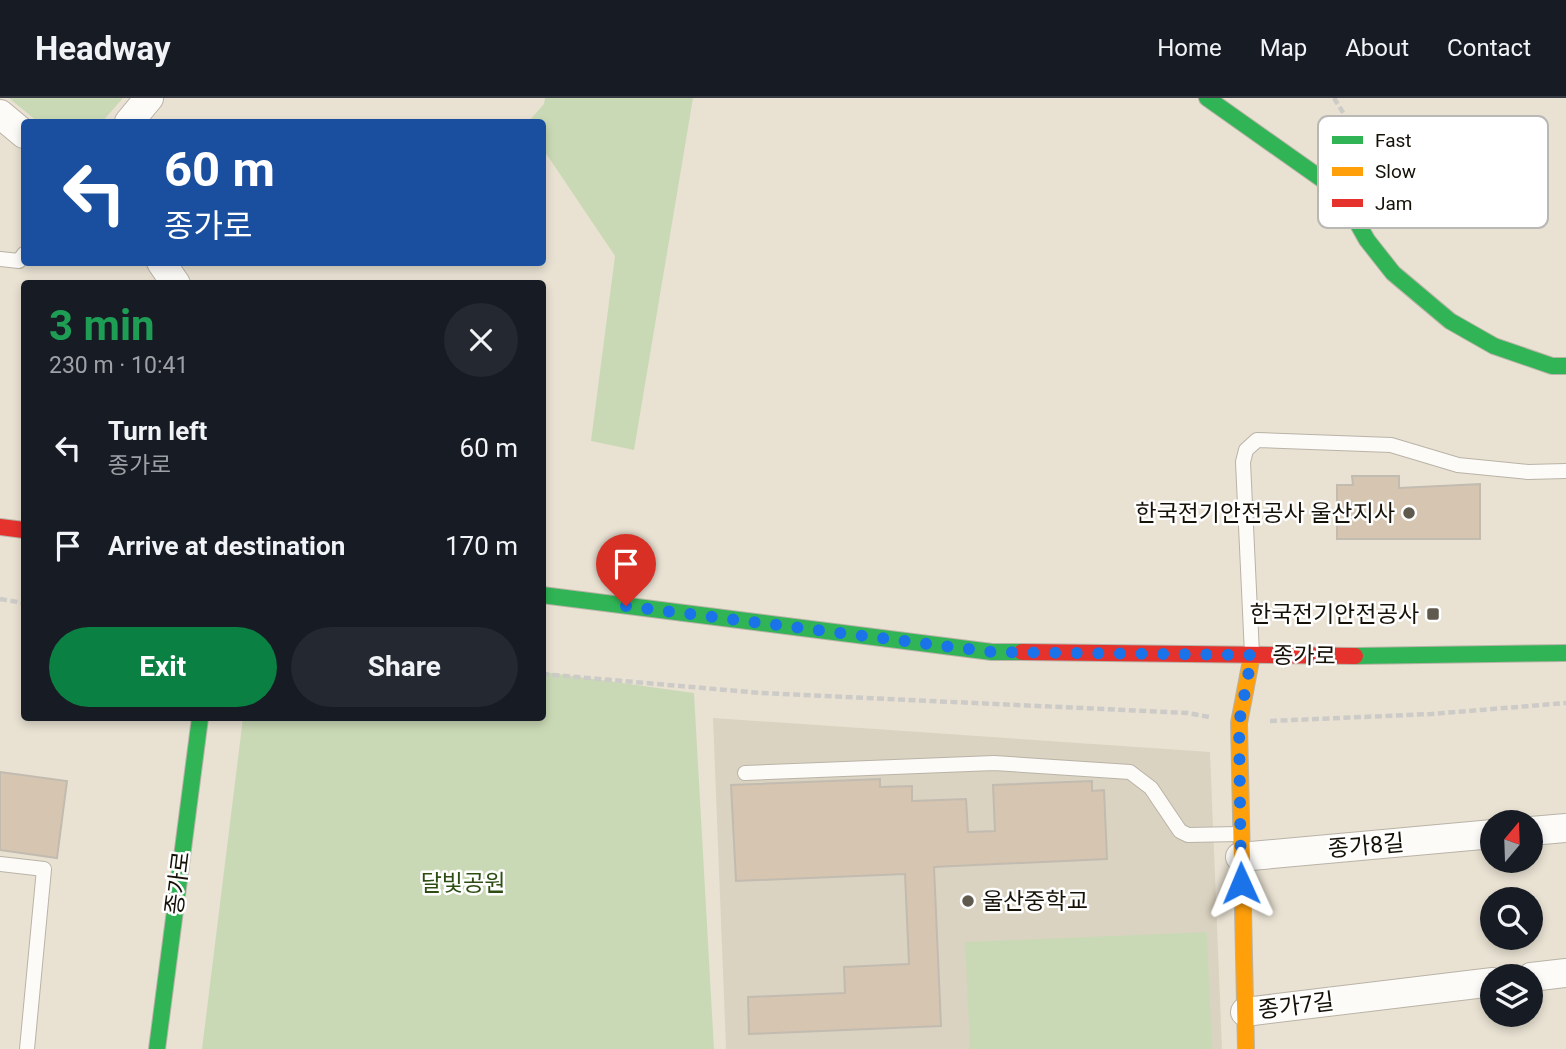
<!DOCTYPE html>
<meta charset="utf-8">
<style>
:root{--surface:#171b24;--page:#242831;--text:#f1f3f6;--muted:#9ea1a6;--line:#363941;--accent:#0b8043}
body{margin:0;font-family:Roboto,"Noto Sans KR",sans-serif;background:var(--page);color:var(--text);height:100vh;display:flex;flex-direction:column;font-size:26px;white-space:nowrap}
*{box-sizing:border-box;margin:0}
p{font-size:23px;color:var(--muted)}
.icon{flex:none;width:38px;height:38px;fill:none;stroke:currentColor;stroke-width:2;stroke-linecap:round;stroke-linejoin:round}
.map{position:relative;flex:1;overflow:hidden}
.drawer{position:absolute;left:21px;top:182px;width:525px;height:441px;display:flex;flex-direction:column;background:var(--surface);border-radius:7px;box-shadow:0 4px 10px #0003}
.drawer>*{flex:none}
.guide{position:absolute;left:21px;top:21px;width:525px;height:147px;border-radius:7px;box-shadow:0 4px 10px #0003;background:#1a4fa0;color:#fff;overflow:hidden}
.needle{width:46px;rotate:19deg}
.fabs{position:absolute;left:1480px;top:712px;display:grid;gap:14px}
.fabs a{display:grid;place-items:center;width:63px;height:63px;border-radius:50%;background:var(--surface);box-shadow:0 4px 10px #0003;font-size:35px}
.pin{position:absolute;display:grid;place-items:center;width:60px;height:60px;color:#fff;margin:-72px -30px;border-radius:50% 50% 50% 0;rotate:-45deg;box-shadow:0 0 7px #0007}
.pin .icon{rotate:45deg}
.me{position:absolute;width:77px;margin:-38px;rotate:359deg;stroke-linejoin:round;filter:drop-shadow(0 0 5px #0008)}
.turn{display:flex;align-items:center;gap:24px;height:147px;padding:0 28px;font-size:32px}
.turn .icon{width:91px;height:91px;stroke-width:2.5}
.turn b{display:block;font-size:49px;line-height:60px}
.round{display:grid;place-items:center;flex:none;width:74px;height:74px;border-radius:37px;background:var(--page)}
.summary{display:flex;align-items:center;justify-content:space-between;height:119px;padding:0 28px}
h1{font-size:42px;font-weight:700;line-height:52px;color:#1e9e55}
.action{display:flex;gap:14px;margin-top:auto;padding:14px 28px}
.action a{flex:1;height:80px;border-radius:42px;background:var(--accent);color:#fff;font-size:28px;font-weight:700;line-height:80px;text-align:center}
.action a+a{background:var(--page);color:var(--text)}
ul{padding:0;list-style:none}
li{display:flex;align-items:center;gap:21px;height:98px;padding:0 28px}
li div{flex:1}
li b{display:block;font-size:26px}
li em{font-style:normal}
header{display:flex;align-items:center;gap:42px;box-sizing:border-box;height:98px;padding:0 35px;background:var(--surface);border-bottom:2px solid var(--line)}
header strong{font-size:33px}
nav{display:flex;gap:38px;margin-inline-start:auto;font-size:24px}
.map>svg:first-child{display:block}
</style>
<header>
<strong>Headway</strong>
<nav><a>Home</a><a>Map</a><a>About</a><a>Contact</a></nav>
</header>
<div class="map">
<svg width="1566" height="951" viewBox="0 0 1566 951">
<rect width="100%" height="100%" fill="#e9e2d3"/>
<path fill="#dbd3c1" d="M713,620L1210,654L1222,951H726Z"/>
<path fill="#cad9b5" d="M9,0H123L102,24H38Z
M545,0H693L634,352L591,343L615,158L543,51L542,24H528L544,6Z
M543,574L694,595L714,951H202L243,620H542Z
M1207,834L1212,951H970L965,844Z"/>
<path fill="#d6c5b0" stroke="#c2bbb0" stroke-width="2" d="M1352,378H1399V390L1480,386V441H1337V387H1353Z
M0,674L67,683L57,760L0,752Z
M880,681V689L912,688V703L966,701L968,734L995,733L993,687L1092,683V693L1104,692L1107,761L934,769L941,928L749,936L748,899L845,895L844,869L909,866L905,776L736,783L731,687Z"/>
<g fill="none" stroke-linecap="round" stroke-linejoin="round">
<g stroke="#b9b3a7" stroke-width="16">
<path id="lane" d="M0,161L19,163L24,156
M1252,556L1243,364L1246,352L1257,342L1391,347L1458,367L1528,374L1566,373
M745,675L994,665L1130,674L1151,690L1180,733L1188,737L1238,736
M0,766L44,771L27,951"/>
</g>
<g stroke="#b9b3a7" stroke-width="30">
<path id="street" d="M0,16L24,36
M129,24L149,0
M161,164L176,186
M1531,733L1566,730
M1240,759L1493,736
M1531,879L1566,875
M1245,914L1493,884"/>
</g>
<g stroke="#b9b3a7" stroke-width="18">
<path id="fast" d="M1207,0L1340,94L1367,142L1393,175L1450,223L1494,248L1552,268H1566
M542,497L992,554H1022
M1355,558L1566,555
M157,951L200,620"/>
</g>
<g stroke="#b9b3a7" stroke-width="18">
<path id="slow" d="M1246,951L1239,625L1252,557"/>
</g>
<g stroke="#b9b3a7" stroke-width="18">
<path id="jam" d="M0,429L24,432
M1022,554L1355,558"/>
</g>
<path stroke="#cdcbc7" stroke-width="4.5" stroke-dasharray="7 3.5" stroke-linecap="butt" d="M1334,0L1347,21L1339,58
M0,501L24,505
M542,576L761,595L1188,615L1209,619
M1270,623L1431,616L1566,605"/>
<use href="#lane" stroke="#fcfbf8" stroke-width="14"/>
<use href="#street" stroke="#fcfbf8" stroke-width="28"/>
<use href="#fast" stroke="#30b455" stroke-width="16"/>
<use href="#slow" stroke="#ff9f0a" stroke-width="16"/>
<use href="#jam" stroke="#e5322d" stroke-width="16"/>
</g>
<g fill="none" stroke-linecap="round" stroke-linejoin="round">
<path stroke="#1a73e8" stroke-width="12" stroke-dasharray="0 21.6" d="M626,508L992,554L1252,557L1239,625L1241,785"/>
</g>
<g fill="#605a4e" stroke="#fff" stroke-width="2.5">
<circle cx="1409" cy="415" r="7"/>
<rect x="1426" y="509" width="14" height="14" rx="3.5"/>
<circle cx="968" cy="803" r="7"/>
</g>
<g text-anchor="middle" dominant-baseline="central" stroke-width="5" stroke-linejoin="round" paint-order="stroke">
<g font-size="23" fill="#161107" stroke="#fff" text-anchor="end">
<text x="1395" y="415">한국전기안전공사 울산지사</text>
<text x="1419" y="516">한국전기안전공사</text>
<text x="982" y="803" text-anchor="start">울산중학교</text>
</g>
<g font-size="23" fill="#161107" stroke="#fff">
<text transform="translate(1304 558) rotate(1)">종가로</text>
<text transform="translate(1366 748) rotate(-5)">종가8길</text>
<text transform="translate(178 785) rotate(-83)">종가로</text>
<text transform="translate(1296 908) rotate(-7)">종가7길</text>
</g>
<g font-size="23" fill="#2d4d13" stroke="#fff">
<text x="463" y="785">달빛공원</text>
</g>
</g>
<rect x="1318" y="18" width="230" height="112" rx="10" fill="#fff" stroke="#b9b8b5" stroke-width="2"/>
<rect x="1332" y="38" width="31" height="8" fill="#30b455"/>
<rect x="1332" y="69" width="31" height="9" fill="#ff9f0a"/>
<rect x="1332" y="101" width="31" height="8" fill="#e5322d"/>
<g font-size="19" fill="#161107">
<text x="1375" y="49">Fast</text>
<text x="1375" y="80">Slow</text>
<text x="1375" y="112">Jam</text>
</g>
</svg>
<div class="fabs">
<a><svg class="needle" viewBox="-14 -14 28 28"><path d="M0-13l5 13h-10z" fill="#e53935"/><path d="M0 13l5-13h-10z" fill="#9ea1a6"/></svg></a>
<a><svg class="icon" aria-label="search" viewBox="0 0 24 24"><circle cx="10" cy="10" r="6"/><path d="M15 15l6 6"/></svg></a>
<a><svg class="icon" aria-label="layers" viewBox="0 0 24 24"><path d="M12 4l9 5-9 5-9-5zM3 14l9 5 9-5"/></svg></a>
</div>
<div class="pin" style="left:626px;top:508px;background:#d93025"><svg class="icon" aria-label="arrive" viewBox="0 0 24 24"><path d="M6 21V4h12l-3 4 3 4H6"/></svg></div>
<svg class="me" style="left:1241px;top:785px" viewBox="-20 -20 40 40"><path d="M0-17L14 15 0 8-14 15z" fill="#1a73e8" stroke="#fff" stroke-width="4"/></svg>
<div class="guide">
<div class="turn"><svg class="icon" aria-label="left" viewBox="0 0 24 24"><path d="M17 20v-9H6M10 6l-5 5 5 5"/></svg><div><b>60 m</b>종가로</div></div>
</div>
<section class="drawer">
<div class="summary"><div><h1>3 min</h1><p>230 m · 10:41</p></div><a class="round"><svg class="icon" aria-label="close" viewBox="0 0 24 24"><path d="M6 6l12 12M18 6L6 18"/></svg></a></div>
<ul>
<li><svg class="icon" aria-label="left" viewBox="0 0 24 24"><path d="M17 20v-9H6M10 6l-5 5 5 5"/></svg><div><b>Turn left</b><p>종가로</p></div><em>60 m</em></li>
<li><svg class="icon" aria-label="arrive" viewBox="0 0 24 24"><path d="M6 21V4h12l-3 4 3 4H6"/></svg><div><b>Arrive at destination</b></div><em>170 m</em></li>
</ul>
<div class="action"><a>Exit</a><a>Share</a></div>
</section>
</div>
